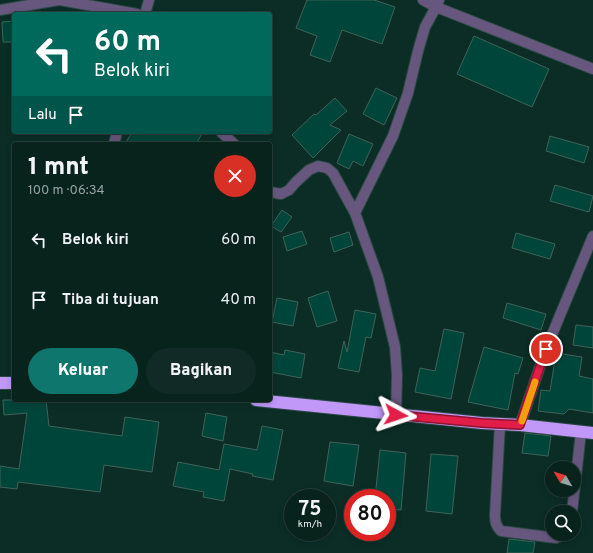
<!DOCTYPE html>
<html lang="id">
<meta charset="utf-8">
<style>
:root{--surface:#08221c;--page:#112a25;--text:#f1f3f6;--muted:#98a4a3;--line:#293f3b;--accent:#0f766e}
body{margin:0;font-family:Overpass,sans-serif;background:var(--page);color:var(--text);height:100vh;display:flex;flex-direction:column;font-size:15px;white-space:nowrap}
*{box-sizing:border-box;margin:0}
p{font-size:13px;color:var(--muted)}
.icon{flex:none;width:22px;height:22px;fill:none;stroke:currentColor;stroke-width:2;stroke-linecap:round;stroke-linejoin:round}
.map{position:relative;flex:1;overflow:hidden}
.side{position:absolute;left:12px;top:142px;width:260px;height:260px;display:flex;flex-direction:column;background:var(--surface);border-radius:4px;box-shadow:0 2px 6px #0003,0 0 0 1px var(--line)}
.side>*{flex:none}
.guide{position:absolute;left:12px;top:12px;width:260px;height:122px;border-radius:4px;box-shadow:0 2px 6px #0003,0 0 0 1px var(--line);background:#00695c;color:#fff;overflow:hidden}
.needle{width:26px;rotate:308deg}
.fabs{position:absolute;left:545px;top:461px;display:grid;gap:8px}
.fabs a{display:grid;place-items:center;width:36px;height:36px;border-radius:50%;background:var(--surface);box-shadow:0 2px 6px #0003,0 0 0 1px var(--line);font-size:20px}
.speed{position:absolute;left:284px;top:489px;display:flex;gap:8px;font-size:20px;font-weight:700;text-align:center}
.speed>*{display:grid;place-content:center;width:52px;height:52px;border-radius:50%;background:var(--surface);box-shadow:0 2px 6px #0003,0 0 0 1px var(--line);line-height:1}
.speed small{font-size:10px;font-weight:400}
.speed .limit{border:6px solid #d22;background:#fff;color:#111}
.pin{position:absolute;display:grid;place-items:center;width:34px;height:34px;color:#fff;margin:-17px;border:2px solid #fff;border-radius:50%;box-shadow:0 1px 4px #0007}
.me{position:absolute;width:44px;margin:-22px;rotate:95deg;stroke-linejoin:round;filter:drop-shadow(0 0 3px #0008)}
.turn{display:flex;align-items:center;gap:14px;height:84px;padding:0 16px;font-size:18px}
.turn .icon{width:52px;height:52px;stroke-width:2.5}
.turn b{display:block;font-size:28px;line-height:34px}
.then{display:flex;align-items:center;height:38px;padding:0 16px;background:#0003;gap:8px;font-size:15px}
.round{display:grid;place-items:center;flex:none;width:42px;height:42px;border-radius:21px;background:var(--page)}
.overview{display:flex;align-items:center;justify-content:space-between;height:68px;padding:0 16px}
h1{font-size:24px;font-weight:800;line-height:30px}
.button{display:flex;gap:8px;margin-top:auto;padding:8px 16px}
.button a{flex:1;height:46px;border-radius:24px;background:var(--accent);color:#fff;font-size:16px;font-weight:800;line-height:46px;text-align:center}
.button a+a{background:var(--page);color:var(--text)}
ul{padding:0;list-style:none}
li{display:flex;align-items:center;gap:12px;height:60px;padding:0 16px}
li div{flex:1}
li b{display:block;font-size:15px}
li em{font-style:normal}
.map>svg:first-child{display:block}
</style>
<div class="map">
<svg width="593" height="553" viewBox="0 0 593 553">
<rect width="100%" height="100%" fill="#0b2d26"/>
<path fill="#004539" stroke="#416259" d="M307,0H374L395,7L382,44L342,30L330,62L310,55L317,36L296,28Z
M14,21V42H3L2,22Z
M474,36L549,69L532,107L457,74Z
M376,88L397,98L384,125L363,114Z
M335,98L347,111L330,125L341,130L313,158L292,135L314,114L316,115Z
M132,132H203L196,144H125Z
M349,134L373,144L363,166L353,161L349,169L337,163Z
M550,136L589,147L584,163L546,151Z
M555,185L593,196L589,212L550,201Z
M282,210L292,217L281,232L271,226Z
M302,231L307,244L287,251L283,237Z
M349,232L353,245L334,252L330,238Z
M516,233L555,244L550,259L512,248Z
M328,291L337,321L317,327L308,298Z
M277,298L298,302L293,326L272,322Z
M507,303L546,314L541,330L503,318Z
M355,310L376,314L371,338L366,337L359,372L338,368L344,341L347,352Z
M576,325L593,327V348L573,345Z
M444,329L464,333L451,399L415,392L420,368L435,371Z
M484,347L523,358L518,374L515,373L508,410L468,402Z
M285,350L305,354L301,378L270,372V352L284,355Z
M556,353L582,357L579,376L593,379V413L569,409L564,414L538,411L541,390L550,391Z
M3,400H46L49,426L122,436L125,417L159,422L152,472L104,465L100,492L18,482L17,489L0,487V466L19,469L27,413L4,415Z
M206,413L227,417L223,441L202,436Z
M262,426L283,430L273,480L252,476L253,474L230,469L224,501L203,497L204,492L173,486L178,462L219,470L224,444L257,450Z
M525,433L551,436L548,456L522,453Z
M330,442L359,445L353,486L324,481Z
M380,450L406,453L401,510L387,509V498H375Z
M431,454L458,456L452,514L426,511Z
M509,539L535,542L533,553H507Z"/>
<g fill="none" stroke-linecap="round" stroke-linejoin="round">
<g stroke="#2a4943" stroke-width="12">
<path id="street" d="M60,0L137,14
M423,0L436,7L439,0
M0,10L59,0
M145,14L149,0
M221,132L234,144
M114,144L117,132
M270,192L281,194L289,190L296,182L309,170L318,166L327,168L333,173L355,213
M396,415L397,375L395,347L378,277L355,213L393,136L408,93L418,51L425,27L436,7L593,69
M500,424L495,515C495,522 496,526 501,531L556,538L565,534
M520,425L546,349L593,236
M572,512L581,432"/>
</g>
<g stroke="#2a4943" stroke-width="14">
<path id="highway" d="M0,383H14
M256,400L482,423L520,425L593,433"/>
</g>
<use href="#street" stroke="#67577e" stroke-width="10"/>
<use href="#highway" stroke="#c197f8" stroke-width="12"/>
</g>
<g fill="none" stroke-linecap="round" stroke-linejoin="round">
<g stroke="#92132f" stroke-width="10">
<path id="route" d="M396,415L482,423L520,425L546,349"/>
</g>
<use href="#route" stroke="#e11d48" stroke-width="7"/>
<path stroke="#f59e0b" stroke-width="7" d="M522,421L535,382"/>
</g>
</svg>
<div class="fabs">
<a><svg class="needle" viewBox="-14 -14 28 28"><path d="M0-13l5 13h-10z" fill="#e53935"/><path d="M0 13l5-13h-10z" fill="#98a4a3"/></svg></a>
<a><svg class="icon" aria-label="search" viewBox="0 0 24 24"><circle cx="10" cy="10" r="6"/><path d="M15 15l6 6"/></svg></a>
</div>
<div class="speed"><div>75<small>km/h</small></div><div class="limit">80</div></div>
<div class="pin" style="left:546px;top:349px;background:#d93025"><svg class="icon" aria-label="arrive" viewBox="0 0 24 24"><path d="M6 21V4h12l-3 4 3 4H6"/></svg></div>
<svg class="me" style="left:396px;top:415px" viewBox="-20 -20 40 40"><path d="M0-17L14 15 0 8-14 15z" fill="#e11d48" stroke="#fff" stroke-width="4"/></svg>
<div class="guide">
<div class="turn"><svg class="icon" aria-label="left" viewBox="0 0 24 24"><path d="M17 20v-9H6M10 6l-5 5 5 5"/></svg><div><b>60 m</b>Belok kiri</div></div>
<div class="then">Lalu<svg class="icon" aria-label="arrive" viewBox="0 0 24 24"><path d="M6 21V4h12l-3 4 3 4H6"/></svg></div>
</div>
<section class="side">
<div class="overview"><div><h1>1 mnt</h1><p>100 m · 06:34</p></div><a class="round" style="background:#d93025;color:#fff"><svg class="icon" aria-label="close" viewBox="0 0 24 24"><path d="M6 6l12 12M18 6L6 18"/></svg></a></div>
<ul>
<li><svg class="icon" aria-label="left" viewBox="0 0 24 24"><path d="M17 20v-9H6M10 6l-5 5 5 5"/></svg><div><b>Belok kiri</b></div><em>60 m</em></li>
<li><svg class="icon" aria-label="arrive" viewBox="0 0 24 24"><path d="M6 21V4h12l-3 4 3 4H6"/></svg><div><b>Tiba di tujuan</b></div><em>40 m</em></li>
</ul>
<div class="button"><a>Keluar</a><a>Bagikan</a></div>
</section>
</div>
